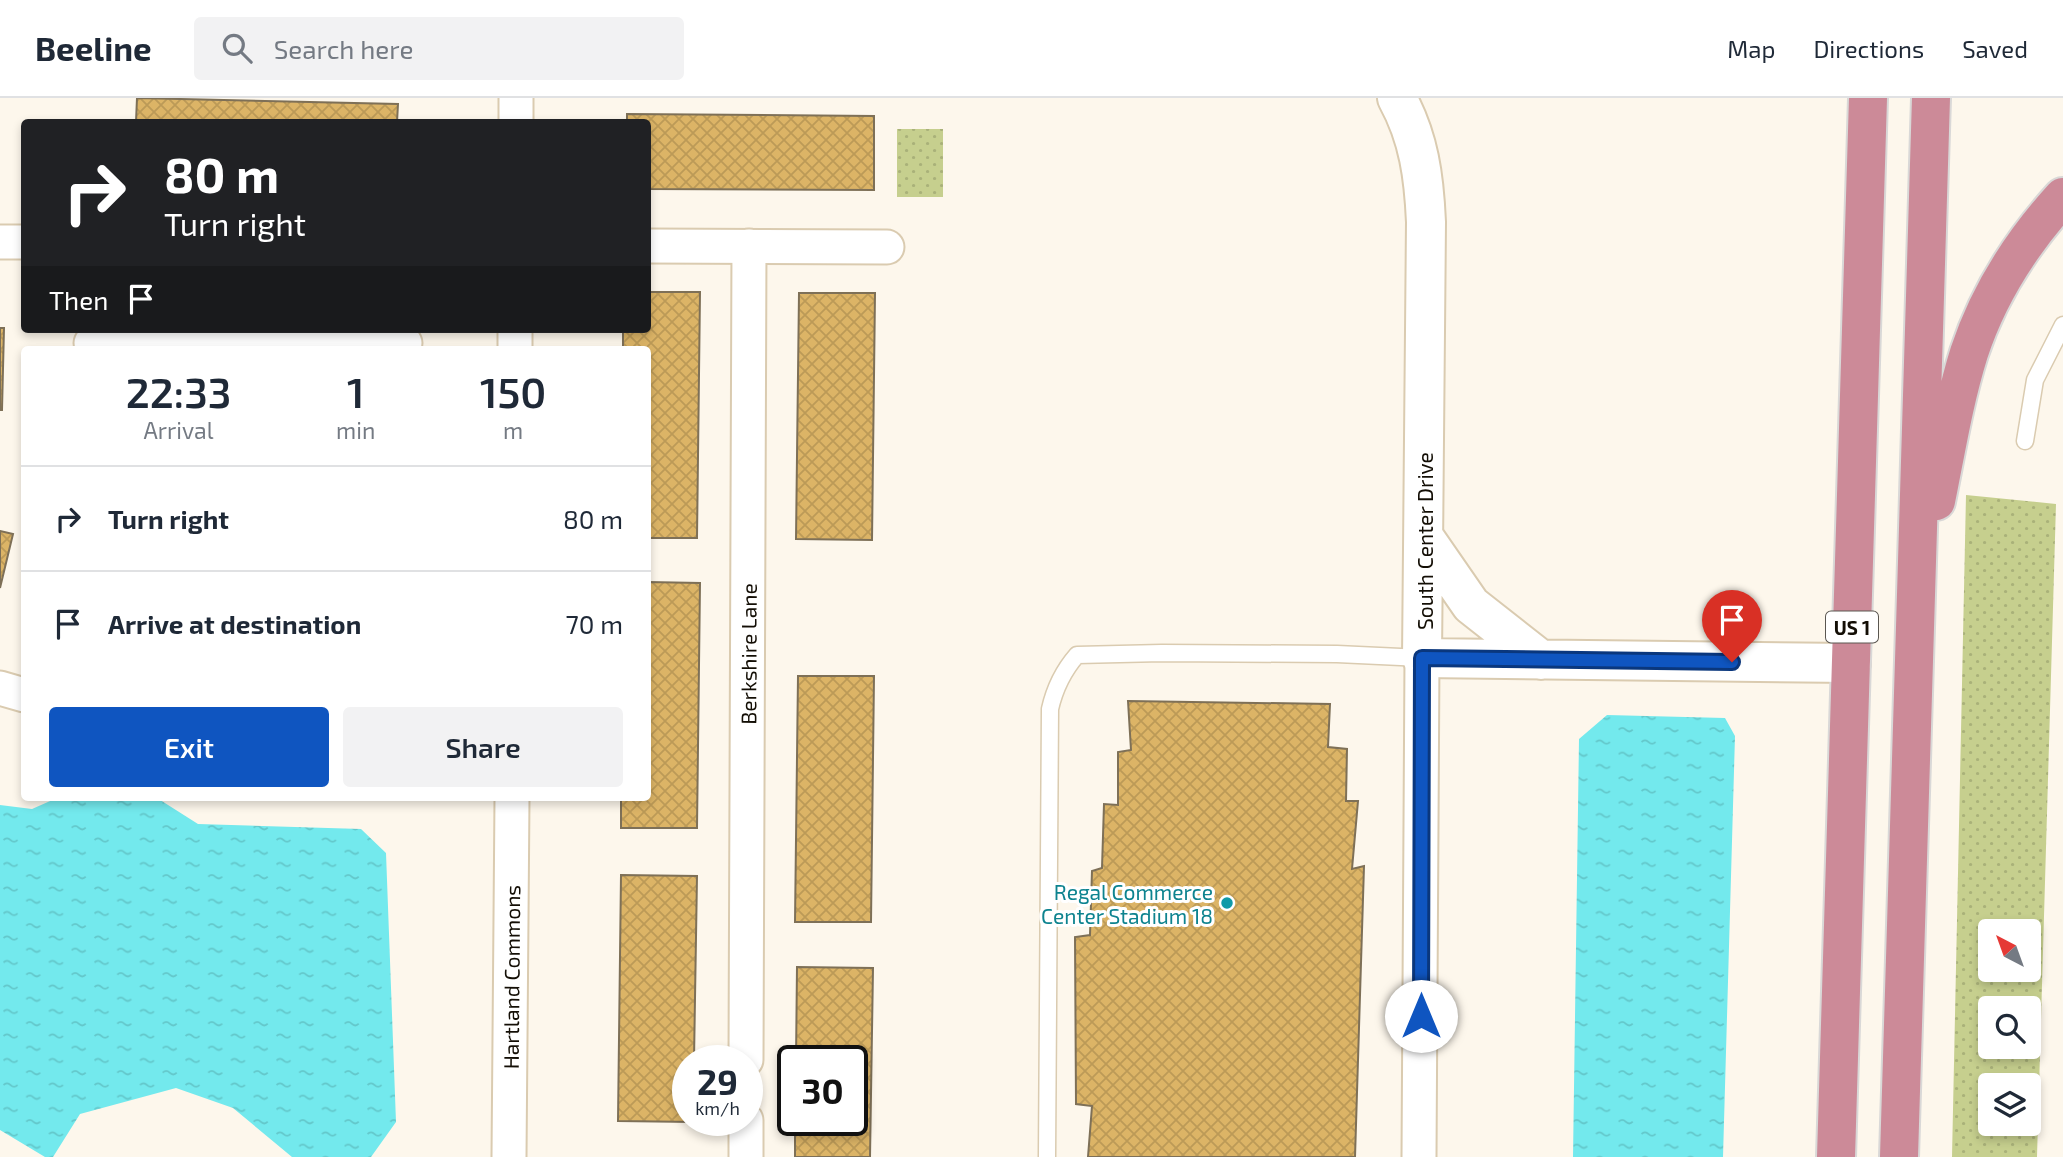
<!DOCTYPE html>
<style>
:root{--surface:#fff;--page:#f2f2f3;--text:#1f2937;--muted:#747a83;--line:#e0e1e3;--accent:#0f55c0}
body{margin:0;font-family:"Exo 2",sans-serif;background:var(--page);color:var(--text);height:100vh;display:flex;flex-direction:column;font-size:26px;white-space:nowrap}
*{box-sizing:border-box;margin:0}
p{font-size:23px;color:var(--muted)}
.icon{flex:none;width:38px;height:38px;fill:none;stroke:currentColor;stroke-width:2;stroke-linecap:round;stroke-linejoin:round}
.map{position:relative;flex:1;overflow:hidden}
.panel{position:absolute;left:21px;top:248px;width:630px;height:455px;display:flex;flex-direction:column;background:var(--surface);border-radius:7px;box-shadow:0 4px 10px #0003}
.panel>*{flex:none}
.top-card{position:absolute;left:21px;top:21px;width:630px;height:214px;border-radius:7px;box-shadow:0 4px 10px #0003;background:#202124;color:#fff;overflow:hidden}
.needle{width:46px;rotate:319deg}
.controls{position:absolute;left:1978px;top:821px;display:grid;gap:14px}
.controls a{display:grid;place-items:center;width:63px;height:63px;border-radius:7px;background:var(--surface);box-shadow:0 4px 10px #0003;font-size:35px}
.speed{position:absolute;left:672px;top:947px;display:flex;gap:14px;font-size:35px;font-weight:700;text-align:center}
.speed>*{display:grid;place-content:center;width:91px;height:91px;border-radius:50%;background:var(--surface);box-shadow:0 4px 10px #0003;line-height:1}
.speed small{font-size:18px;font-weight:400}
.speed .limit{border:4px solid #111;border-radius:10px;background:#fff;color:#111}
.pin{position:absolute;display:grid;place-items:center;width:60px;height:60px;color:#fff;margin:-72px -30px;border-radius:50% 50% 50% 0;rotate:-45deg;box-shadow:0 0 7px #0007}
.pin .icon{rotate:45deg}
.me{position:absolute;width:77px;margin:-38px;rotate:0deg;stroke-linejoin:round;filter:drop-shadow(0 0 5px #0008)}
.turn{display:flex;align-items:center;gap:24px;height:147px;padding:0 28px;font-size:32px}
.turn .icon{width:91px;height:91px;stroke-width:2.5}
.turn b{display:block;font-size:49px;line-height:60px}
.then{display:flex;align-items:center;height:66px;padding:0 28px;background:#0003;gap:14px;font-size:26px}
.eta{display:flex;justify-content:space-evenly;align-items:center;height:119px;text-align:center}
.eta b{font-size:42px;font-weight:600;line-height:49px}
.button{display:flex;gap:14px;margin-top:auto;padding:14px 28px}
.button a{flex:1;height:80px;border-radius:7px;background:var(--accent);color:#fff;font-size:28px;font-weight:600;line-height:80px;text-align:center}
.button a+a{background:var(--page);color:var(--text)}
ul{padding:0;list-style:none}
li{display:flex;align-items:center;gap:21px;height:105px;padding:0 28px;border-top:2px solid var(--line)}
li div{flex:1}
li b{display:block;font-size:26px}
li em{font-style:normal}
header{display:flex;align-items:center;gap:42px;box-sizing:border-box;height:98px;padding:0 35px;background:var(--surface);border-bottom:2px solid var(--line)}
header strong{font-size:33px}
nav{display:flex;gap:38px;margin-inline-start:auto;font-size:24px}
.search{width:490px;height:63px;background:var(--page);display:flex;align-items:center;gap:18px;box-sizing:border-box;padding:0 24px;border-radius:7px;color:var(--muted);font-size:26px}
.map>svg:first-child{display:block}
</style>
<header>
<strong>Beeline</strong>
<div class="search"><svg class="icon" aria-label="search" viewBox="0 0 24 24"><circle cx="10" cy="10" r="6"/><path d="M15 15l6 6"/></svg>Search here</div>
<nav><a>Map</a><a>Directions</a><a>Saved</a></nav>
</header>
<div class="map">
<svg width="2063" height="1059" viewBox="0 0 2063 1059">
<defs>
<pattern id="green-dots" width="8" height="8" patternUnits="userSpaceOnUse" patternTransform="scale(1.75)"><rect width="8" height="8" fill="#c6cf8e"/><path d="M2 2h.1M6 6h.1" fill="none" stroke="#a9b179" stroke-width="1.8" stroke-linecap="round"/></pattern>
<pattern id="water-ripples" width="26" height="14" patternUnits="userSpaceOnUse" patternTransform="scale(1.75)"><rect width="26" height="14" fill="#73e9ed"/><path d="M2 4q2-2 4 0t4 0M15 11q2-2 4 0t4 0" fill="none" stroke="#63c7ca"/></pattern>
<pattern id="building-cross-hatch" width="8" height="8" patternUnits="userSpaceOnUse" patternTransform="scale(1.75)"><rect width="8" height="8" fill="#dcb466"/><path d="M0 0l8 8M0 8l8-8" fill="none" stroke="#bc9a57"/></pattern>
</defs>
<rect width="100%" height="100%" fill="#fdf7ec"/>
<path fill="url(#green-dots)" fill-rule="evenodd" d="M897,31H943V99H897Z
M1966,397L2056,406L2037,1059H1952ZM1990,833H2028V872H1990ZM1990,910H2028V948H1990ZM1990,987H2028V1026H1990Z"/>
<path fill="url(#water-ripples)" d="M1607,617L1725,620L1735,638L1723,1059H1573L1579,641Z
M57,700H157L198,726L361,731L386,755L396,1024L371,1059H292L233,1010L176,990L80,1016L53,1059H45L0,1032V707L32,711Z"/>
<path fill="url(#building-cross-hatch)" stroke="#7e7057" stroke-width="2" d="M137,0L398,6L397,24H136Z
M627,16L874,18V92L648,91V24H627Z
M648,194H700L697,440H648V252H623V231H648Z
M799,195H875L872,442L796,441Z
M0,230H4L2,312H0Z
M0,433L13,436L0,490Z
M648,484L700,485L697,730H621V700H648Z
M798,578H874L871,824H795Z
M1128,603L1330,606L1328,649L1347,651L1346,703H1358L1352,771L1364,768L1355,1059H1088L1092,1008L1076,1006L1075,839L1090,837L1092,773L1102,770L1104,706L1118,707V654L1131,652Z
M621,777L697,778L694,962H688V1022L694,1024L618,1023Z
M797,869L873,870L870,1059H795V1022H852V962H796Z"/>
<g fill="none" stroke-linecap="round" stroke-linejoin="round">
<g stroke="#dacbb0" stroke-width="19">
<path id="service" d="M2025,343L2035,282L2063,227
M1047,1059L1050,611C1055,589 1063,573 1077,557L1162,555L1337,556L1422,560"/>
</g>
<g stroke="#dacbb0" stroke-width="37">
<g id="minor">
<path d="M516,24V0"/>
<path d="M0,144H24"/>
<path d="M648,148L887,149"/>
<path d="M91,245H405"/>
<path d="M515,252V231"/>
<path d="M0,590L24,597"/>
<path id="s1" d="M746,962L749,148"/>
<path id="s2" d="M509,1059L512,700"/>
<path d="M746,1059V1022"/>
<path d="M1419,1059L1422,560"/>
</g>
</g>
<g stroke="#dacbb0" stroke-width="42">
<path id="tertiary" d="M1397,0C1419,40 1424,79 1426,124L1422,560L1851,565
M1424,439L1471,507L1541,562"/>
</g>
<g stroke="#d9d8d7" stroke-width="42">
<path id="trunk" d="M1936,403C1946,354 1954,303 1969,255C1988,197 2022,144 2063,99
M1836,1059L1868,0
M1899,1059L1931,0"/>
</g>
<use href="#service" stroke="#fff" stroke-width="16"/>
<use href="#minor" stroke="#fff" stroke-width="33"/>
<use href="#tertiary" stroke="#fff" stroke-width="38"/>
<use href="#trunk" stroke="#cc8a98" stroke-width="38"/>
</g>
<g fill="none" stroke-linecap="round" stroke-linejoin="round">
<g stroke="#0a377d" stroke-width="18">
<path id="route" d="M1421,918L1422,560L1732,564"/>
</g>
<use href="#route" stroke="#0f55c0" stroke-width="12"/>
</g>
<circle fill="#0f9aa8" stroke="#fff" stroke-width="2.5" cx="1227" cy="805" r="7"/>
<g text-anchor="middle" dominant-baseline="central" stroke-width="6" stroke-linejoin="round" paint-order="stroke">
<rect fill="#fff" stroke="#5a5650" stroke-width="2" x="1826" y="513.5" width="52" height="31" rx="5"/>
<g font-size="19" font-weight="bold" fill="#130e05">
<text x="1852" y="529">US 1</text>
</g>
<g font-size="21" fill="#130e05" stroke="#fff">
<text transform="translate(1424 443) rotate(-90)">South Center Drive</text>
<text stroke="none"><textPath href="#s1" startOffset="406">Berkshire Lane</textPath></text>
<text stroke="none"><textPath href="#s2" startOffset="180">Hartland Commons</textPath></text>
</g>
<g font-size="21" fill="#0d838f" stroke="#fff" text-anchor="end">
<text x="1213" y="793">Regal Commerce<tspan x="1213" dy="24">Center Stadium 18</tspan></text>
</g>
</g>
</svg>
<div class="controls">
<a><svg class="needle" viewBox="-14 -14 28 28"><path d="M0-13l5 13h-10z" fill="#e53935"/><path d="M0 13l5-13h-10z" fill="#747a83"/></svg></a>
<a><svg class="icon" aria-label="search" viewBox="0 0 24 24"><circle cx="10" cy="10" r="6"/><path d="M15 15l6 6"/></svg></a>
<a><svg class="icon" aria-label="layers" viewBox="0 0 24 24"><path d="M12 4l9 5-9 5-9-5zM3 14l9 5 9-5"/></svg></a>
</div>
<div class="speed"><div>29<small>km/h</small></div><div class="limit">30</div></div>
<div class="pin" style="left:1732px;top:564px;background:#d93025"><svg class="icon" aria-label="arrive" viewBox="0 0 24 24"><path d="M6 21V4h12l-3 4 3 4H6"/></svg></div>
<svg class="me" style="left:1421px;top:918px" viewBox="-20 -20 40 40"><circle r="19" fill="#fff"/><path d="M0-13L10 11 0 6-10 11z" fill="#0f55c0"/></svg>
<div class="top-card">
<div class="turn"><svg class="icon" aria-label="right" viewBox="0 0 24 24"><path d="M7 20v-9h11M14 6l5 5-5 5"/></svg><div><b>80 m</b>Turn right</div></div>
<div class="then">Then<svg class="icon" aria-label="arrive" viewBox="0 0 24 24"><path d="M6 21V4h12l-3 4 3 4H6"/></svg></div>
</div>
<section class="panel">
<div class="eta">
<div><b>22:33</b><p>Arrival</p></div>
<div><b>1</b><p>min</p></div>
<div><b>150</b><p>m</p></div>
</div>
<ul>
<li><svg class="icon" aria-label="right" viewBox="0 0 24 24"><path d="M7 20v-9h11M14 6l5 5-5 5"/></svg><div><b>Turn right</b></div><em>80 m</em></li>
<li><svg class="icon" aria-label="arrive" viewBox="0 0 24 24"><path d="M6 21V4h12l-3 4 3 4H6"/></svg><div><b>Arrive at destination</b></div><em>70 m</em></li>
</ul>
<div class="button"><a>Exit</a><a>Share</a></div>
</section>
</div>
